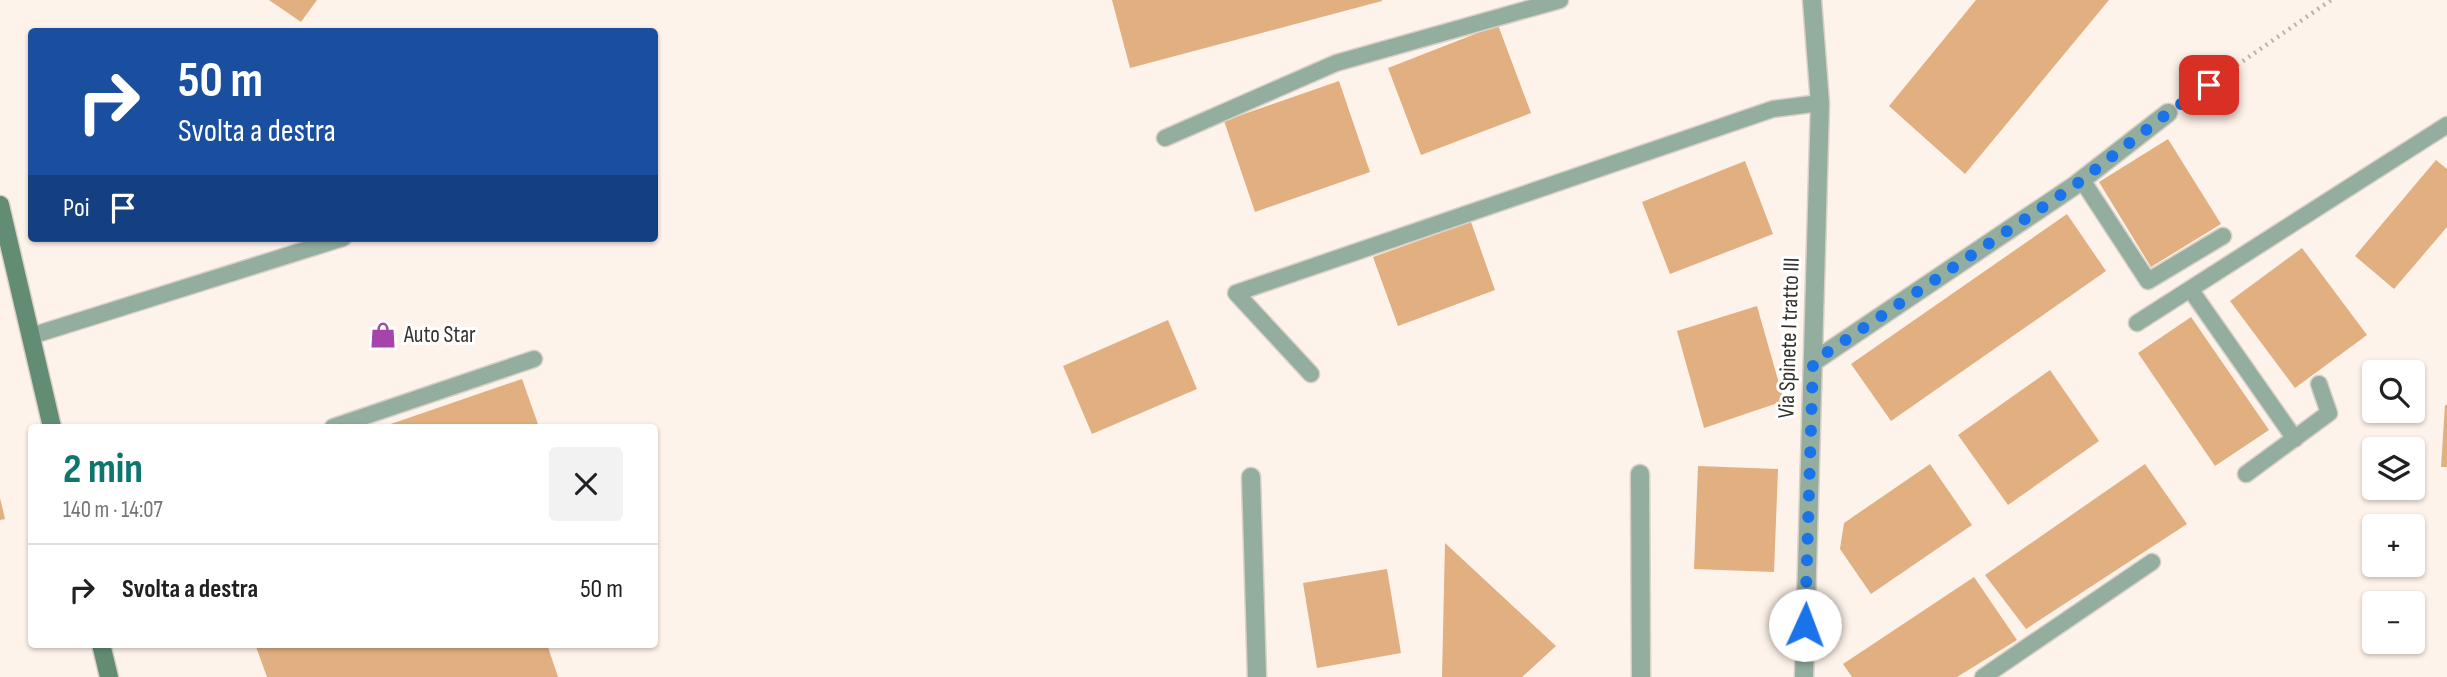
<!DOCTYPE html>
<html lang="it">
<meta charset="utf-8">
<style>
:root{--surface:#fff;--page:#f2f2f2;--text:#202124;--muted:#757577;--line:#e0e0e0;--accent:#0f766e}
body{margin:0;font-family:"Sofia Sans Condensed",sans-serif;background:var(--page);color:var(--text);height:100vh;display:flex;flex-direction:column;font-size:26px;white-space:nowrap}
*{box-sizing:border-box;margin:0}
p{font-size:23px;color:var(--muted)}
.icon{flex:none;width:38px;height:38px;fill:none;stroke:currentColor;stroke-width:2;stroke-linecap:round;stroke-linejoin:round}
.map{position:relative;flex:1;overflow:hidden}
.details{position:absolute;left:28px;top:424px;width:630px;height:224px;display:flex;flex-direction:column;background:var(--surface);border-radius:7px;box-shadow:0 2px 5px #0004}
.details>*{flex:none}
.guide{position:absolute;left:28px;top:28px;width:630px;height:214px;border-radius:7px;box-shadow:0 2px 5px #0004;background:#1a4fa0;color:#fff;overflow:hidden}
.fabs{position:absolute;left:2362px;top:360px;display:grid;gap:14px}
.fabs a{display:grid;place-items:center;width:63px;height:63px;border-radius:7px;background:var(--surface);box-shadow:0 2px 5px #0004;font-size:35px}
.pin{position:absolute;display:grid;place-items:center;width:60px;height:60px;color:#fff;margin:-30px;border-radius:14px;box-shadow:0 4px 10px #0006}
.me{position:absolute;width:77px;margin:-38px;rotate:2deg;stroke-linejoin:round;filter:drop-shadow(0 0 5px #0008)}
.turn{display:flex;align-items:center;gap:24px;height:147px;padding:0 35px;font-size:32px}
.turn .icon{width:91px;height:91px;stroke-width:2.5}
.turn b{display:block;font-size:49px;line-height:60px}
.then{display:flex;align-items:center;height:66px;padding:0 35px;background:#0003;gap:14px;font-size:26px}
.round{display:grid;place-items:center;flex:none;width:74px;height:74px;border-radius:7px;background:var(--page)}
.headline{display:flex;align-items:center;justify-content:space-between;height:119px;padding:0 35px}
h1{font-size:42px;font-weight:700;line-height:52px;color:var(--accent)}
ul{padding:0;list-style:none}
li{display:flex;align-items:center;gap:21px;height:91px;padding:0 35px;border-top:2px solid var(--line)}
li div{flex:1}
li b{display:block;font-size:26px}
li em{font-style:normal}
.map>svg:first-child{display:block}
</style>
<div class="map">
<svg width="2447" height="677" viewBox="0 0 2447 677">
<rect width="100%" height="100%" fill="#fef3ea"/>
<path fill="#e1af80" d="M269,0H317L301,22Z
M1112,0H1382V1L1130,68Z
M1976,0H2109L1965,174L1889,106Z
M1498,25L1531,113L1421,155L1388,68Z
M1339,81L1370,172L1255,212L1224,121Z
M2168,139L2221,224L2151,267L2099,182Z
M2436,160L2447,169V227L2394,289L2355,256Z
M1745,161L1773,234L1670,274L1642,202Z
M2067,214L2106,271L1891,421L1851,364Z
M1471,222L1495,290L1398,326L1373,257Z
M2302,248L2367,335L2295,388L2230,301Z
M1757,306L1784,401L1704,428L1677,331Z
M2191,317L2269,430L2215,466L2138,353Z
M1168,320L1197,389L1092,434L1063,366Z
M2050,370L2099,441L2008,505L1958,435Z
M522,379L539,427H382Z
M2445,405H2447V467H2441Z
M1930,464L1972,525L1871,594L1840,549L1844,523Z
M2145,464L2187,524L2026,629L1985,575Z
M1698,466L1778,469L1774,572L1694,569Z
M0,498L5,519L0,520Z
M1445,543L1556,646L1522,677H1442Z
M1387,569L1401,653L1317,668L1303,583Z
M1974,577L2017,640L1957,677H1852L1843,664Z
M255,644H547L558,677H267Z"/>
<g fill="none" stroke-linecap="round" stroke-linejoin="round">
<g stroke="#dad0c8" stroke-width="19">
<path id="lane" d="M1165,138L1336,63L1560,0
M2082,180L2148,281L2223,236
M2190,289L2295,439
M2137,323L2447,125
M31,336L343,238
M1311,374L1236,293L1773,109L1820,103
M333,427L534,359
M2246,474L2329,413L2319,384
M1983,677L2152,562"/>
</g>
<g stroke="#dad0c8" stroke-width="21">
<path id="street" d="M1813,362L2074,186L2168,113
M1640,474L1641,677
M1251,477L1257,677
M1804,677L1820,103L1812,0"/>
</g>
<g stroke="#dad0c8" stroke-width="21">
<path id="secondary" d="M0,205L52,427
M101,644L109,677"/>
</g>
<path stroke="#bbb2aa" stroke-width="4.5" stroke-dasharray="2 5" stroke-linecap="butt" d="M2191,97L2331,0"/>
<use href="#lane" stroke="#93ae9e" stroke-width="16"/>
<use href="#street" stroke="#93ae9e" stroke-width="18"/>
<use href="#secondary" stroke="#628c74" stroke-width="18"/>
</g>
<g fill="none" stroke-linecap="round" stroke-linejoin="round">
<path stroke="#1a73e8" stroke-width="12" stroke-dasharray="0 21.6" d="M1805,625L1813,362L2074,186L2168,113L2209,85"/>
</g>
<defs>
<g id="shop-bare" transform="scale(2.1)"><path d="M-5-2.5h2.3a2.7 3.5 0 0 1 5.4 0H5L5.5 6h-11ZM-1.5-2.5h3a1.5 2.3 0 0 0-3 0Z" fill="#a545ac" stroke="#fff" stroke-width="2.5" paint-order="stroke"/></g>
</defs>
<g fill-rule="evenodd">
<use href="#shop-bare" x="383" y="335"/>
</g>
<g text-anchor="middle" dominant-baseline="central" stroke-width="6" stroke-linejoin="round" paint-order="stroke">
<g font-size="23" fill="#36312c" stroke="#fff" text-anchor="start">
<text x="404" y="335">Auto Star</text>
</g>
<g font-size="23" fill="#36312c" stroke="#fff">
<text transform="translate(1789 338) rotate(-88)">Via Spinete I tratto III</text>
</g>
</g>
</svg>
<div class="fabs">
<a><svg class="icon" aria-label="search" viewBox="0 0 24 24"><circle cx="10" cy="10" r="6"/><path d="M15 15l6 6"/></svg></a>
<a><svg class="icon" aria-label="layers" viewBox="0 0 24 24"><path d="M12 4l9 5-9 5-9-5zM3 14l9 5 9-5"/></svg></a>
<a>+</a>
<a>−</a>
</div>
<div class="pin" style="left:2209px;top:85px;background:#d93025"><svg class="icon" aria-label="arrive" viewBox="0 0 24 24"><path d="M6 21V4h12l-3 4 3 4H6"/></svg></div>
<svg class="me" style="left:1805px;top:625px" viewBox="-20 -20 40 40"><circle r="19" fill="#fff"/><path d="M0-13L10 11 0 6-10 11z" fill="#1a73e8"/></svg>
<div class="guide">
<div class="turn"><svg class="icon" aria-label="right" viewBox="0 0 24 24"><path d="M7 20v-9h11M14 6l5 5-5 5"/></svg><div><b>50 m</b>Svolta a destra</div></div>
<div class="then">Poi<svg class="icon" aria-label="arrive" viewBox="0 0 24 24"><path d="M6 21V4h12l-3 4 3 4H6"/></svg></div>
</div>
<section class="details">
<div class="headline"><div><h1>2 min</h1><p>140 m · 14:07</p></div><a class="round"><svg class="icon" aria-label="close" viewBox="0 0 24 24"><path d="M6 6l12 12M18 6L6 18"/></svg></a></div>
<ul>
<li><svg class="icon" aria-label="right" viewBox="0 0 24 24"><path d="M7 20v-9h11M14 6l5 5-5 5"/></svg><div><b>Svolta a destra</b></div><em>50 m</em></li>
</ul>
</section>
</div>
